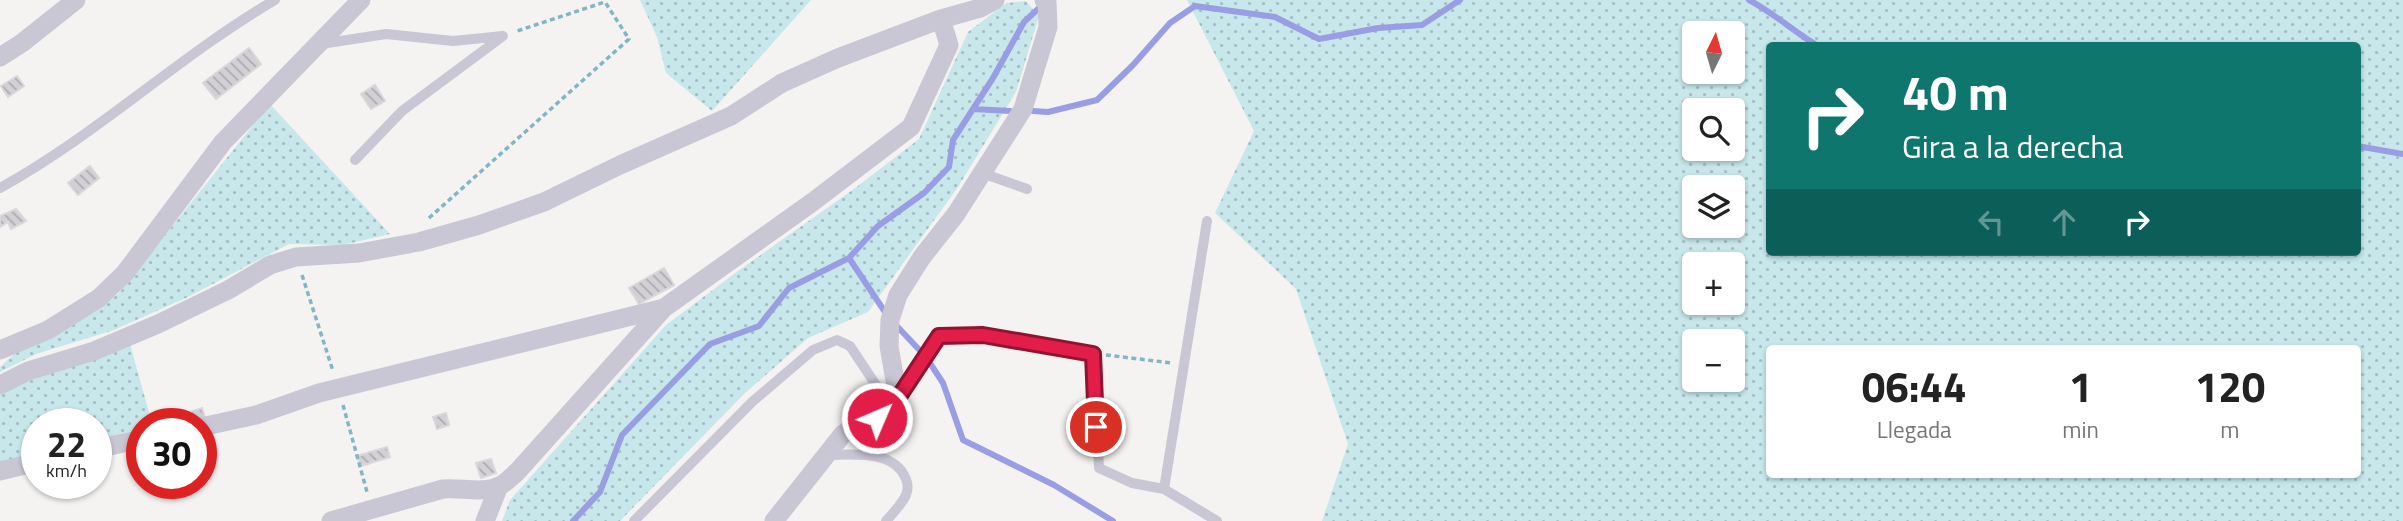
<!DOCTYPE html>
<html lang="es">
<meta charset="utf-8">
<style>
:root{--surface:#fff;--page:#f6f6f6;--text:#222;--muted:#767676}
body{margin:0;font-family:"Titillium Web",sans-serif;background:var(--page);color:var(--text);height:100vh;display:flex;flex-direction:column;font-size:26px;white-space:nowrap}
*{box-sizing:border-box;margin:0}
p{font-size:23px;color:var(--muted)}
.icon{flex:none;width:38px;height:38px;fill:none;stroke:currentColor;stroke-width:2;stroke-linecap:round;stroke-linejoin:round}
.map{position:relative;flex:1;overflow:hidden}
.sheet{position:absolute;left:1766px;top:345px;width:595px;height:133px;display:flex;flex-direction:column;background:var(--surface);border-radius:7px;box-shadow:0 2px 5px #0004}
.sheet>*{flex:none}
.top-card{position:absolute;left:1766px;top:42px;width:595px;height:214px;border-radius:7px;box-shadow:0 2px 5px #0004;background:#0f766e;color:#fff;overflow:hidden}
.needle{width:46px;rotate:5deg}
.buttons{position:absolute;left:1682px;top:21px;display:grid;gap:14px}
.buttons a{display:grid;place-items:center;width:63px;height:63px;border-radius:7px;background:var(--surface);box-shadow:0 2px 5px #0004;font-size:35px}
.speed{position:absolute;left:21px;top:408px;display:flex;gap:14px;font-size:35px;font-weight:700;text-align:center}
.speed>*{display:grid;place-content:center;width:91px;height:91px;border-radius:50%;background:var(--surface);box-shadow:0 2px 5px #0004;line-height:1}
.speed small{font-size:18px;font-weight:400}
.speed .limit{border:10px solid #d22;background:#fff;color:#111}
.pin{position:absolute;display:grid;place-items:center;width:60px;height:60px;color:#fff;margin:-30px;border:4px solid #fff;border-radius:50%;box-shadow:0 2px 7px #0007}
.me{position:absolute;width:77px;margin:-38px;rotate:45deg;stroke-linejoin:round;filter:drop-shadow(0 0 5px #0008)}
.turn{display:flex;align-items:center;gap:24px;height:147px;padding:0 21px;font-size:32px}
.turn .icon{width:91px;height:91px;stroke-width:2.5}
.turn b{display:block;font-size:49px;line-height:60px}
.lanes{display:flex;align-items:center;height:66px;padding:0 21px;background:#0003;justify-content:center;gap:35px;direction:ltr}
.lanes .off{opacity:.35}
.eta{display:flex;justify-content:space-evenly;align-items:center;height:119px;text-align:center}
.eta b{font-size:42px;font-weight:700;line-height:49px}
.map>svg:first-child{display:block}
</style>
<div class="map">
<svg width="2403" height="521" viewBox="0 0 2403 521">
<defs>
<pattern id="grass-dots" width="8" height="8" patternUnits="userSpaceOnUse" patternTransform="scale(1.75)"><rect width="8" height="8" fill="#c7e7eb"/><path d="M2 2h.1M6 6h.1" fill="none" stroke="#a4bdc2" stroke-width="1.8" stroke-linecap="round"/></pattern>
<pattern id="building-back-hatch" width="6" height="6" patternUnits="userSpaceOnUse" patternTransform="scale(1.75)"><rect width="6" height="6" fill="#d2d0d5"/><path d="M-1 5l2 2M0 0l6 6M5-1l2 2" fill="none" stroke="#adabb0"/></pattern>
</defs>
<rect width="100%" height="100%" fill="#f4f3f2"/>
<path fill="url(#grass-dots)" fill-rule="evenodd" d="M640,0H811L712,111L666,73L657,37Z
M1187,0H2403V521H1322L1348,444L1296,289L1215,213L1254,131ZM1694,33H1732V72H1694ZM1769,46H2357V252H1769ZM1694,110H1732V149H1694ZM1694,187H1732V226H1694ZM1694,264H1732V303H1694ZM1694,341H1732V380H1694ZM1769,348H2357V474H1769Z
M1026,1L1039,16L1016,92L958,187L868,312L808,338L744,394L620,521H502L510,500L666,325L738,271L854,189L919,139L968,32L1006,3Z
M270,104L390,234L343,245L289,244L188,297L114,330L36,354L0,372V367L22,347L64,330L118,294Z
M130,344L152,423L142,424V429L96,440V424H37V455L0,464V391Z"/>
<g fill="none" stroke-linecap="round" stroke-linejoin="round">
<path stroke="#999de3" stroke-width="6" d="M1749,0C1774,13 1794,32 1818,46
M973,109L1010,111
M1033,111L1048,112L1097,100L1133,65L1170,23L1195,6L1275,17L1319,39L1378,28L1422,25L1460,0
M2357,146L2403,154
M849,258L887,315
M894,323L926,357L943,383L963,440L1054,485L1113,521
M573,521L600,492L622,435L710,344L759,326L789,288L849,258L878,226L924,193L949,167L953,140L993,78L1024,22L1038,9"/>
</g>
<path fill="url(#building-back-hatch)" stroke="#d9d7dc" stroke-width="2" d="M249,48L261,64L216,99L203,83Z
M17,76L24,86L8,97L1,86Z
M375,85L385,101L371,109L361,94Z
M90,166L99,178L78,195L68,183Z
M16,209L26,221L11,229L8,222L0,227V216Z
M664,268L674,285L639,304L629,288Z
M202,408L206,421L198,424H174L172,418Z
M446,413L449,425L437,429L433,417Z
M387,447L390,457L361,466L357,456Z
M491,459L496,473L481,478L476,463Z"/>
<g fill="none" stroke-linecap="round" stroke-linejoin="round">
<path stroke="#83b5c5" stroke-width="3.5" stroke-dasharray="5 3.5" stroke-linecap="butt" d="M429,218L629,39L605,2L517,31
M302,275L333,371
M1106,355L1172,363
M343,405L367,492"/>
<path stroke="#cac7d4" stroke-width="10" d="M321,44L386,34L453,41L503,36L402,111L355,160
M982,173L1027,189
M0,188C98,134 179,56 275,0
M1207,221L1164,489L1217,521
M900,396L939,336L983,335L1093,354L1099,468L1132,483L1164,489
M827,455C852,455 894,449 906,479C908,484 908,490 906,495C902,504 893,513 886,521
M634,521L752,402L813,350L837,340L850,346L890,406"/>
<path stroke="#cac7d4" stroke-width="19" d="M0,57L22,43L76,0
M0,350L48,330L99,298L125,273L223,142L361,0
M0,385L28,371L94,351L158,324L228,290L270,265L296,257L359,253L419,242L479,225L544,202L620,165L731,116L782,83L838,58L941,19L980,8L995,0
M201,427L256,415L319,393L664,308
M96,449L142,439
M0,471L37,462
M331,521L443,489C460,487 483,494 499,486C505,484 512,476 517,472L664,308L814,201L911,127L949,45L941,19
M485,521L499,486
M774,521L843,434L857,425L877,418L898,398L889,346L890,320L898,295L922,257L956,214L1023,109L1048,27L1047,3L1044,0"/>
</g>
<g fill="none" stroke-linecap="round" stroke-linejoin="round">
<g stroke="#92132f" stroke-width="18">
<path id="route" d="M877,418L898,398L939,336L983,335L1093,354L1096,427"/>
</g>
<use href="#route" stroke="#e11d48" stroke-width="12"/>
</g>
</svg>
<div class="buttons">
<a><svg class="needle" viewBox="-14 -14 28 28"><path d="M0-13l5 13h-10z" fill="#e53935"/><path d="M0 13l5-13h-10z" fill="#767676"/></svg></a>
<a><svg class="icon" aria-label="search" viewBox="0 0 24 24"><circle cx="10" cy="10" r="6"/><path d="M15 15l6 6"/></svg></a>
<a><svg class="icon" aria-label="layers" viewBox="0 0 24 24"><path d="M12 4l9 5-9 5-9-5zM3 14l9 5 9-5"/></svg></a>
<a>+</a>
<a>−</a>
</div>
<div class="speed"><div>22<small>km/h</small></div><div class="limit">30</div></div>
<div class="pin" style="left:1096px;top:427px;background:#d93025"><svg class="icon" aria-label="arrive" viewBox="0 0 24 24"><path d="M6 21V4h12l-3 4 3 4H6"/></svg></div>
<svg class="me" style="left:877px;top:418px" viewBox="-20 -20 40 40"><circle r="17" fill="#e11d48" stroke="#fff" stroke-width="3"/><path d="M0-11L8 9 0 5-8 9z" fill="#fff"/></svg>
<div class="top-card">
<div class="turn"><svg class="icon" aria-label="right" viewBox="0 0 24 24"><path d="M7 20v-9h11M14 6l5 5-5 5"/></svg><div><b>40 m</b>Gira a la derecha</div></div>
<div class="lanes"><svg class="icon off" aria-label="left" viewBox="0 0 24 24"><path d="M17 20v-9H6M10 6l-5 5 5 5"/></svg><svg class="icon off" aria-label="ahead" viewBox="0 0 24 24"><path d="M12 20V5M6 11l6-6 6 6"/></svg><svg class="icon" aria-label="right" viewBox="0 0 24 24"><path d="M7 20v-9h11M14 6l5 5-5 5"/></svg></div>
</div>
<section class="sheet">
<div class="eta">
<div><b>06:44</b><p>Llegada</p></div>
<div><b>1</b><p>min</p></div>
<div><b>120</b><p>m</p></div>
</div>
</section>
</div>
